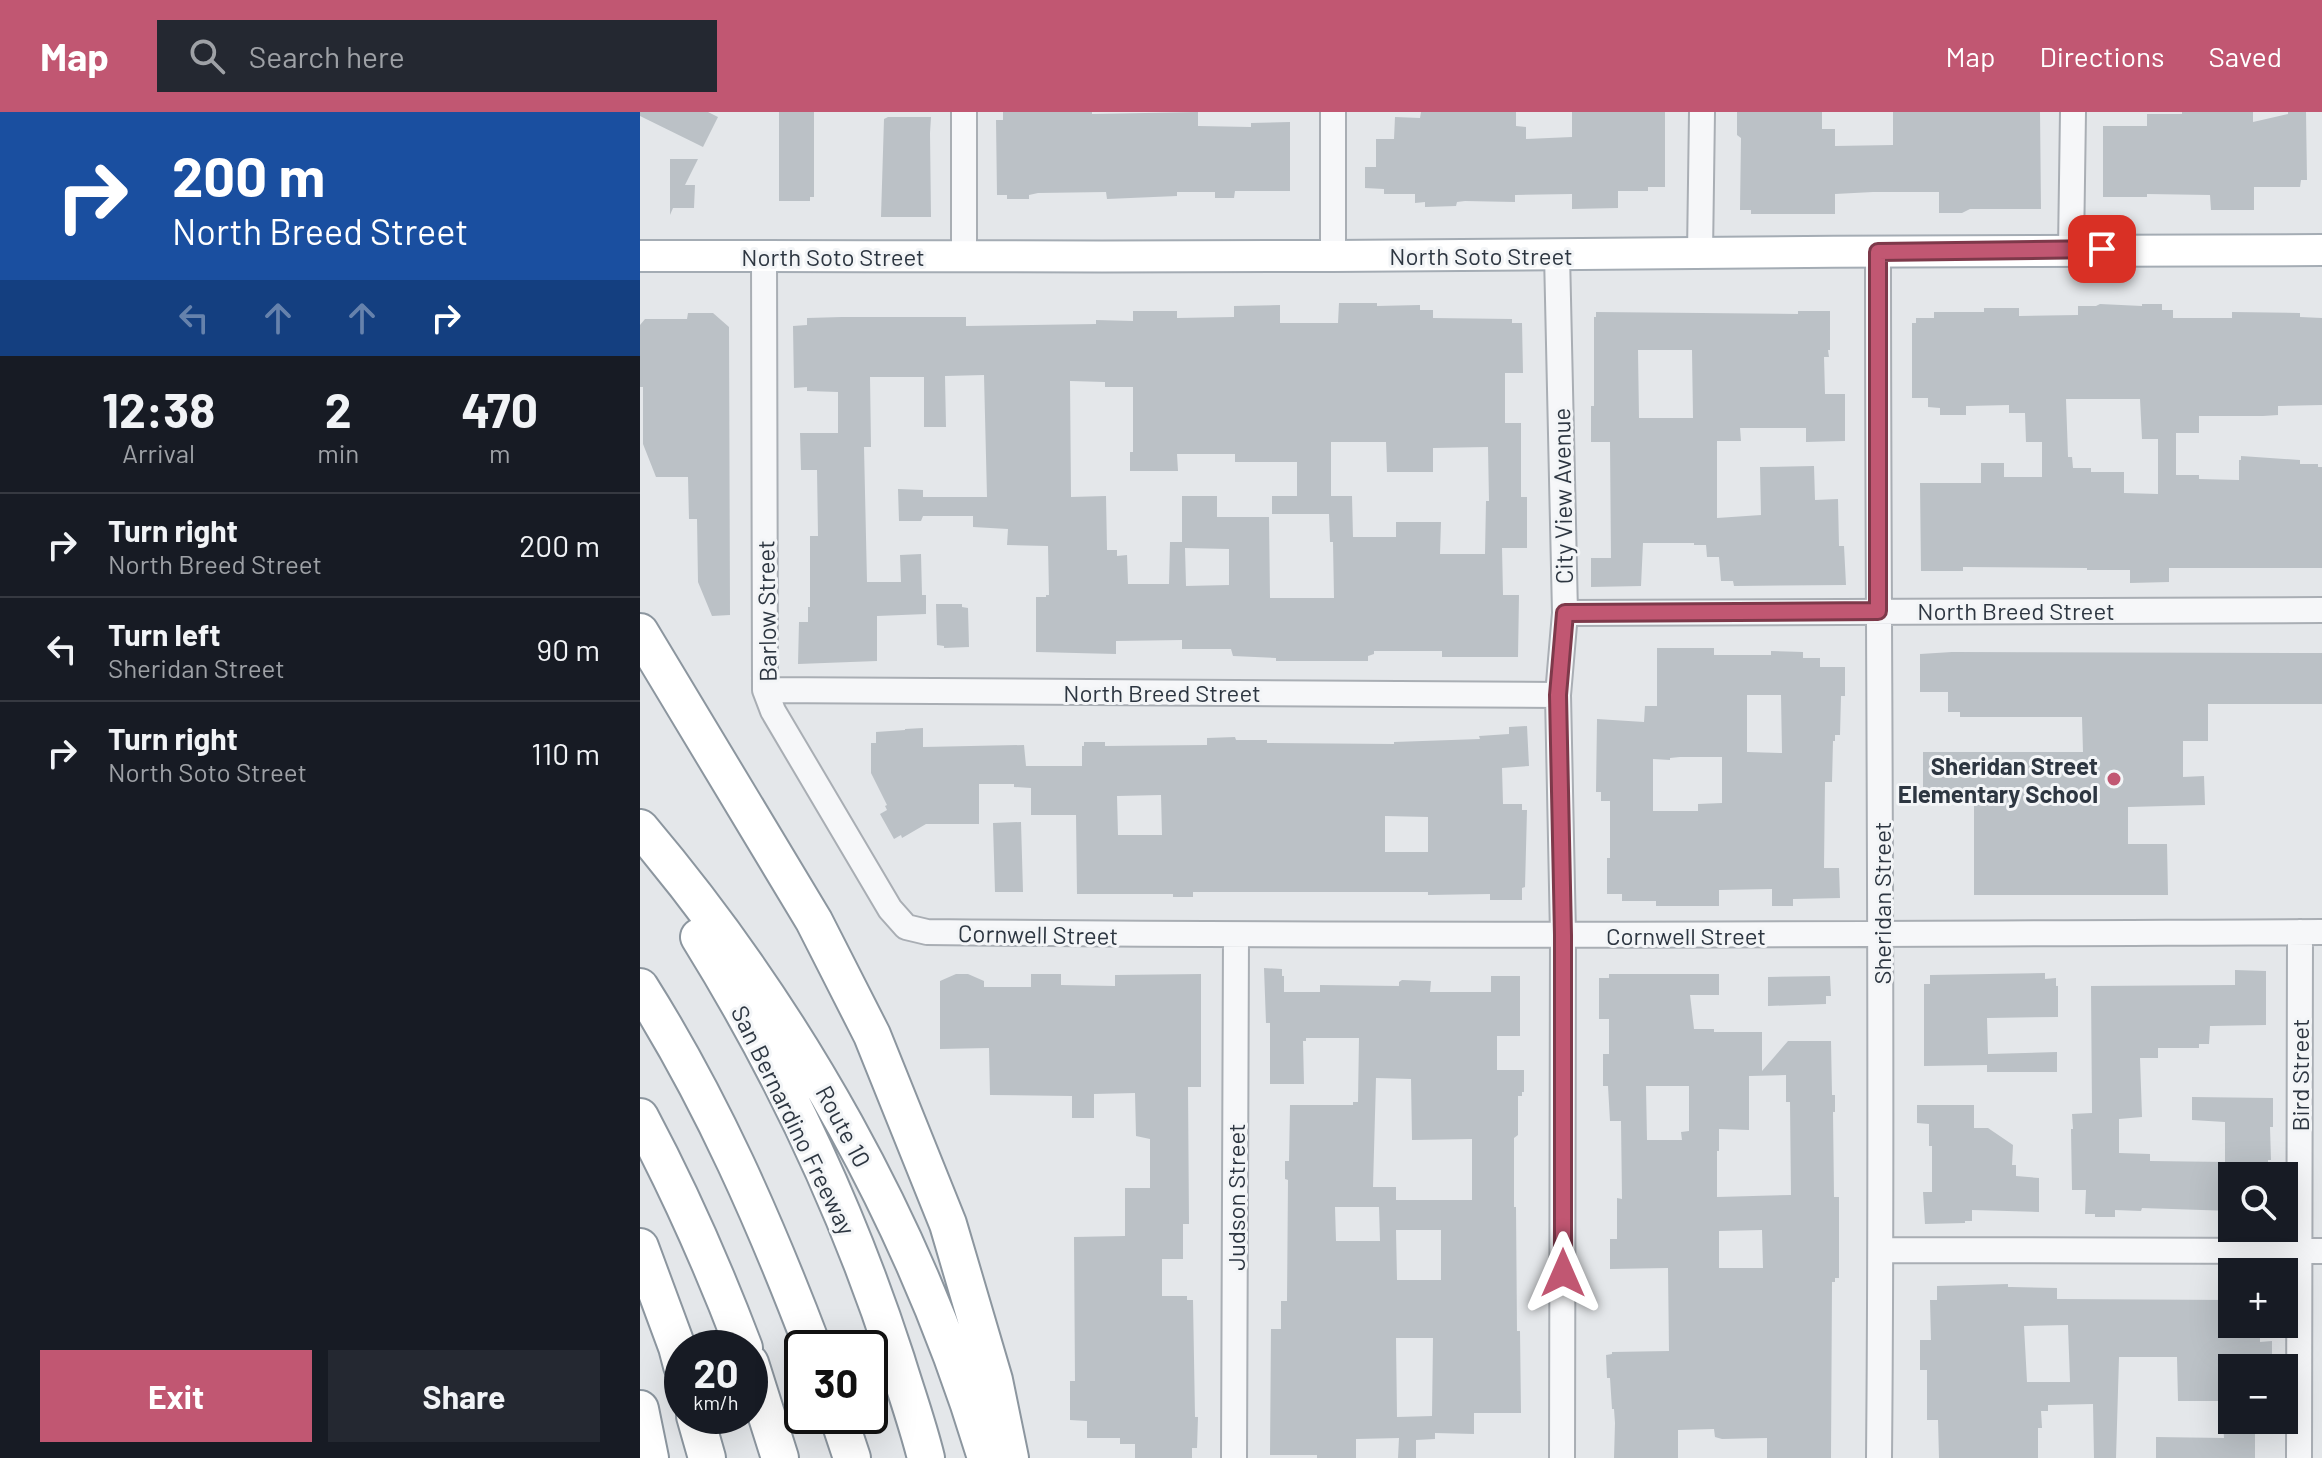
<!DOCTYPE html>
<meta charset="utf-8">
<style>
:root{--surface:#171b24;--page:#242831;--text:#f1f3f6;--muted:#9ea1a6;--line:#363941;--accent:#c15772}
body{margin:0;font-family:Barlow,sans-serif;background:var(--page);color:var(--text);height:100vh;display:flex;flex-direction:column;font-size:30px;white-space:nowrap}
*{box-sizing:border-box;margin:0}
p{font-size:26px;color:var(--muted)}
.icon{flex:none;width:44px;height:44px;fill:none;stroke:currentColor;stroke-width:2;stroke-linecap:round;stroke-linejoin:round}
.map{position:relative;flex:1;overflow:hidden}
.panel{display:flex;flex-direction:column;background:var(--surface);width:640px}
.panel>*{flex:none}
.guide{background:#1a4fa0;color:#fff;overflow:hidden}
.tools{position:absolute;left:1578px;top:1050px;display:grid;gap:16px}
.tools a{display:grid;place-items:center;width:80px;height:80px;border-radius:0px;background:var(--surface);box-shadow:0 8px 32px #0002;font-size:40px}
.speed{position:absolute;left:24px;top:1218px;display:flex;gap:16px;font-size:40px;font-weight:700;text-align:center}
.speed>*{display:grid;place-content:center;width:104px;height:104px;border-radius:50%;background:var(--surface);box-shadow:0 8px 32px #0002;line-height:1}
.speed small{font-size:20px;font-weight:400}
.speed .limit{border:4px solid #111;border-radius:12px;background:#fff;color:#111}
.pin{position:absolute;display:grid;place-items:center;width:68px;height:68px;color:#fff;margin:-34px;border-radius:16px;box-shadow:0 4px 12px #0006}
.me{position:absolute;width:88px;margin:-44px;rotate:0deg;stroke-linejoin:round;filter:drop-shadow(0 0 6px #0008)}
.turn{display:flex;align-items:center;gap:28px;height:168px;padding:0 40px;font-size:36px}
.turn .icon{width:104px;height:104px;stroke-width:2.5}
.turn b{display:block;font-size:56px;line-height:68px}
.lanes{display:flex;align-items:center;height:76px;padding:0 40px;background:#0003;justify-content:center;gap:40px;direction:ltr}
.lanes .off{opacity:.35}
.eta{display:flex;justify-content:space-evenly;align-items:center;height:136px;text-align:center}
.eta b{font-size:48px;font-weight:700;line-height:56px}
.button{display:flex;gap:16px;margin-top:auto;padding:16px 40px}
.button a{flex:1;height:92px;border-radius:0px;background:var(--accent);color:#fff;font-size:32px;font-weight:700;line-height:92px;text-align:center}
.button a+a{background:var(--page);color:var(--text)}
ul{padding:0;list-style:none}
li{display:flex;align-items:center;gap:24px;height:104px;padding:0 40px;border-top:2px solid var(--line)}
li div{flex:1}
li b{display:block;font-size:30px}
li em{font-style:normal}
header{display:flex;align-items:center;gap:48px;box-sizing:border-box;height:112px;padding:0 40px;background:var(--accent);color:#fff}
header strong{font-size:38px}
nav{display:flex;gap:44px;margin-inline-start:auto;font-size:28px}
.search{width:560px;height:72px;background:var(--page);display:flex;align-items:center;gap:20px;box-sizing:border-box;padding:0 28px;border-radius:0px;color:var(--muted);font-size:30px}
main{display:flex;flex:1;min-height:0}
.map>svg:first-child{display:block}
</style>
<header>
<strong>Map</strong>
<div class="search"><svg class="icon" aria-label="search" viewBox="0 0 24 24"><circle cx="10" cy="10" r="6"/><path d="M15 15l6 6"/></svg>Search here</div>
<nav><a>Map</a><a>Directions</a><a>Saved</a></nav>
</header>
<main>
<section class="panel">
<div class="guide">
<div class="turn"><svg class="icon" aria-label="right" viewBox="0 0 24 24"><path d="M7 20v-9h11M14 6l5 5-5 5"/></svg><div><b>200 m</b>North Breed Street</div></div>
<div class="lanes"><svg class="icon off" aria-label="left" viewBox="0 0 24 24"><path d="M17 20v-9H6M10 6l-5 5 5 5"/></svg><svg class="icon off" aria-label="ahead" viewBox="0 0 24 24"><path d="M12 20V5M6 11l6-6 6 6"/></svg><svg class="icon off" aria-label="ahead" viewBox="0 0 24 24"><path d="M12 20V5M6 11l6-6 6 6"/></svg><svg class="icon" aria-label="right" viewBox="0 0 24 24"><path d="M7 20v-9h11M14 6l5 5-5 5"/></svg></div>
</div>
<div class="eta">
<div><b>12:38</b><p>Arrival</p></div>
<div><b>2</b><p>min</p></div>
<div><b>470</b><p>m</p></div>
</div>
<ul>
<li><svg class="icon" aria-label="right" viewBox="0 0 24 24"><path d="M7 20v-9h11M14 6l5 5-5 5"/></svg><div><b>Turn right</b><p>North Breed Street</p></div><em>200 m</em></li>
<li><svg class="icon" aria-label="left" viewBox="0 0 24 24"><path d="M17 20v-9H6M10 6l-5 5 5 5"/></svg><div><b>Turn left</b><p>Sheridan Street</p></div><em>90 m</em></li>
<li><svg class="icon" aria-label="right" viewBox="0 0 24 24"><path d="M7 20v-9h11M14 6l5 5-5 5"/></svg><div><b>Turn right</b><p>North Soto Street</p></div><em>110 m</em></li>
</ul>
<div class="button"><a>Exit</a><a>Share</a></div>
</section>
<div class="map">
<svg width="1682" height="1346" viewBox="0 0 1682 1346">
<rect width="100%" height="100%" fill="#e4e7ea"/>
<path fill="#bbc1c6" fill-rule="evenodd" d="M0,0H68L78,5L63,35L0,4Z
M139,0H174V85H170V89H139Z
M363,0H452V2L558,0V14L611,15V11L650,10V79H595L594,86H575V80H537V84L467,87L466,80L398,81L389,83V87H367V83H357L356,8H363Z
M781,0H876V14L886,15V27L932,25V0H1025V75H1008V79H978V96L932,97V82L875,83V90L825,89L817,90L816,94L785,95V90L775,91V82H744V77L725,76V55H736V27H754L755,5L780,6Z
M1097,0H1182V17H1195V34L1253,33V0H1400L1401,97H1330L1322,101H1299V80H1233L1195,82V102H1111V98H1100L1101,26L1097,23Z
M1542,0H1613V10L1648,2V0H1666L1667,68H1661L1660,75H1614V98H1571L1570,83L1507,82V85H1463V14H1507V2H1542Z
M248,5H291L290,21L291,105H241L244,7Z
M30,47H58L45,73H55L54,96H33L30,103Z
M699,191H737V194L780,193V198H793V206L872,207V211H882L883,261H865V311H881V385H887V436H862L863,483H879L878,545H802V539H734V542L728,544V549H636V546L593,544L591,537H542V528L476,529V542L396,540V485H406V483H409L408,434L367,433L368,417L333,415V404H283L281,409H259L258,377L283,378V385H347L344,263L305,264L306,315H284V265H230L231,335H224L227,470H261L260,443L281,442L282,483H286V502L237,504V549L158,552L159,510H168V495H170V424H178L177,358H161L160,321H198V280L167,279V275L154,276L153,214L167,213V206L202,205H326V214L456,212V208L493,209V199H537V206L594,205V194L640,193V211H698ZM430,269L465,270V275H493V340H490V359H538L537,342H595V350H657V384H632V402H689L690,430H693L694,486H630L629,405H577V384H542V430H530L529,472H488L487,443L477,444V438H467L466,384L431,385ZM691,330H746L747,360H793V336L848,335L849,389H846L845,442H800L801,410H756V425H713L712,384H691ZM545,436L589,437V473L546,474Z
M1460,192L1502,194V192H1522V198H1533V206H1592V200L1660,201V205L1682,206V293L1638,294V303L1623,304H1559V321H1536V363H1559V367L1599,368V348H1601V344L1660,348V352H1678V355H1682V456H1529V470L1490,471V458H1447V456L1323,455V459H1281L1280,371H1341V351H1364V365H1402V330H1386L1385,301H1369V293L1326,294V303H1300V296L1288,295V286H1272V211H1276V206H1294V200H1344V196H1379V204L1438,203V194H1456ZM1426,287H1500L1502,327H1518V382L1484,381V360H1451V356H1433L1432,345H1428Z
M1158,199H1190V238H1188L1189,245H1184L1185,282H1205V329L1166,330V316H1100L1101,329H1077V406L1121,403L1120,355L1174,354L1175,388L1198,387L1199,434H1204L1206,473L1094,474L1093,469H1081L1079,445H1067L1066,433H1054V431H1003L1001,474L951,475V446H971L970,330H951V294H954V205H956V200L1158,202ZM998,238H1052L1053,306H999Z
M48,201H73L89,215L90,503L72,504L58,470L57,407H49L48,365H16L3,332V275H0V213L5,207H47Z
M296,492H322V495L328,496L329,535L304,536V534L297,533Z
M1017,536H1074V543H1131V539L1163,540V546H1180V555H1205V584H1201L1200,623H1195V629H1193L1192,670H1185L1184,756H1199L1200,786L1153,787V794H1132V777L1079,778V794H1016V789H982V782H967V746H970V689H961V680H956L957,607L1004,610L1005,594H1017ZM1107,583H1141L1142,641L1107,640ZM1040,645H1082V691L1058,692V699H1013V647L1030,648V646Z
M1312,540L1682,541V592H1568V629H1543V665L1564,664L1565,693L1488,695V732H1527L1528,783H1334V691H1283V640H1443L1442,605H1320V600H1308V580H1280V542Z
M887,614L889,654L862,656L863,692H882V698H887L885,775L882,776V788H850V782L788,783V780H553V785H533V782H437L436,703H391V676L374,675V672H339V712H286L262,726L261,723L254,727L240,702L247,698L245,694L247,693L231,661V631H236V620L265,618V617L283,616V635L384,633L386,654H442V634H444V630H465V634L567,633V626L595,625L596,628H627V631L754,632V630L840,627L839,624L869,622V615ZM521,683L522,723H478L477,684ZM745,704L788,705V740H745Z
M381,710L383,780H355L353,711Z
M624,856L642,857V864H644V880H680V873L759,874V870L762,868L791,869L790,880H851V864H880V924H857V958H884V980H882V984H878V1023L874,1026V1095H876L877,1219H880L881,1301H834V1322L795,1321V1327L776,1328V1346H758L759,1326L716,1327V1346H677V1343H630L631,1217H641V1189H647L648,1068L645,1067V1049H649L650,993H713V990H718L719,926H666V929H663L664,972H630V911H626ZM736,966L771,967L772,1028L832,1027V1088H756V1075H733ZM695,1095H739L740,1129H696ZM756,1118H801V1168H757ZM756,1226H793L792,1304L757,1305Z
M1595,858L1626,859V913L1570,914L1569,932H1559V936H1518V946H1500L1502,1005L1479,1007V1041L1510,1042V1049L1585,1050V1010L1552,1008V985L1633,986V1015H1630L1631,1048H1628V1064H1592V1099L1502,1096L1501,1099L1475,1098V1105H1455V1102H1445L1446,1078H1432L1431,1017H1433L1432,1002L1452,1001L1451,874L1595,873Z
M1405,861V867L1416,866V874H1418V905L1347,906L1348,942L1417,940V960H1347V953L1284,954V872H1290V863Z
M316,862H328L344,869V875H391V862H421V873L475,874V863L561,862V975H548L549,1112H543V1147H522V1184H547V1188H553L555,1305H558L557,1336H552V1346H495V1332H480V1326H447V1309L430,1308V1269H435L434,1125L485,1124V1076H510V1027L496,1024L495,981L454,982V1006H432V984L350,983L349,936L300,937V869Z
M969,862H1079V883H1050L1054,917H1074V920H1122V959L1148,929H1191L1192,983H1195V1000H1193L1194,1085H1199V1166H1195V1170H1192L1191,1346H1127V1326L1082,1327L1075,1325L1074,1317L1038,1318V1346H974L975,1311L974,1297H972L970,1266H967L966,1243L972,1242V1240L1029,1239L1028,1156L970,1157V1127H977V1086L982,1087L981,1009H970L968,974H963V942H969V907H959V866H969ZM1146,963V990H1150L1151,1083L1077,1085V1039H1079V1017L1109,1018V964ZM1006,974H1049V1019L1041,1020L1042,1028H1007ZM1122,1118L1123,1156H1079V1119Z
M1190,864L1191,884H1186V892L1128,894V865Z
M1277,993H1334V1016H1348L1373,1033L1372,1053H1376V1064L1399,1066V1100L1332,1098V1109H1325V1111L1285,1112L1283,1080H1292V1034H1289V1012L1277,1011Z
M1368,1172V1175H1371L1417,1176V1187L1592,1188V1212H1620V1230L1632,1229V1256H1592V1289H1538L1537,1245H1479L1476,1346H1454L1453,1292L1408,1293V1299H1401L1402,1316H1398V1346H1299L1298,1308H1287V1258H1280V1228H1291L1290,1188H1297V1174ZM1428,1213L1430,1270H1387L1384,1214Z
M1583,1308H1615V1346H1516V1325L1584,1326Z"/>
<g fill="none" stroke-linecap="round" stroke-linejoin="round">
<g stroke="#a9aeb4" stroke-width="28">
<path id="minor" d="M324,0V145
M693,0V144
M1431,137L1433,0
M1238,140C1238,542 1243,944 1239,1346
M1060,141L1062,0
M917,142L925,501L918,583L923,823L922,1346
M124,144L125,578L133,599L250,797L266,815L287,820C752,825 1217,822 1682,820
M925,501L1682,498
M125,578L918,583
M1241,1138L1682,1139
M594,1346L596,824
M1659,1346L1660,820"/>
</g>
<g stroke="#a4acb4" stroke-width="34">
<path id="major" d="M0,144C231,144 462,145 693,144C1023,142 1352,137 1682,138"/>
</g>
<g stroke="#8c969f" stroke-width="40">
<path id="highway" d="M0,520L174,809L232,923L308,1112L354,1268L370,1346
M0,716C155,899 277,1115 346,1346
M59,825C141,957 208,1099 256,1247C266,1280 278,1313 286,1346
M0,875C72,989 125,1110 173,1236
M0,1005C40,1080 74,1157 104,1236
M0,1135L37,1235L42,1254
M110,1251L140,1346
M0,1297L10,1346
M55,1304L67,1346
M198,1304L212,1346"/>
</g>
<use href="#minor" stroke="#f6f7f9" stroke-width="24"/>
<use href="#major" stroke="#fff" stroke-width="30"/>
<use href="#highway" stroke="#fff" stroke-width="36"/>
</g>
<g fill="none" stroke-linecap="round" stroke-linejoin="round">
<g stroke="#7d394a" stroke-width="20">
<path id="route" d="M923,1161V823L918,583L925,501L1238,499V140L1462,137"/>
</g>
<use href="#route" stroke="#c15772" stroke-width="14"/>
</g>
<circle fill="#c15772" stroke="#f3f5f7" stroke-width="3" cx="1474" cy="667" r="8"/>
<g text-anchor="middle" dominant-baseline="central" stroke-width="6" stroke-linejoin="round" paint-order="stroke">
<g font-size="24" fill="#2d3641" stroke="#f3f5f7">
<text x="841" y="143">North Soto Street</text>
<text x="193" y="144">North Soto Street</text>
<text transform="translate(922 384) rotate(-91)">City View Avenue</text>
<text x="1376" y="498">North Breed Street</text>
<text transform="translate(126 499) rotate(-91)">Barlow Street</text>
<text x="522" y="580">North Breed Street</text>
<text transform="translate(1241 791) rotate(-90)">Sheridan Street</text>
<text transform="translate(398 822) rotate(1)">Cornwell Street</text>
<text x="1046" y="823">Cornwell Street</text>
<text transform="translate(1659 963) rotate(-90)">Bird Street</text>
<text transform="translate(154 1008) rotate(64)">San Bernardino Freeway</text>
<text transform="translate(204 1014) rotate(62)">Route 10</text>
<text transform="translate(595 1085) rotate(-90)">Judson Street</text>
</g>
<g font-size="24" font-weight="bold" fill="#2d3641" stroke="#f3f5f7" text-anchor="end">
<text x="1458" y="653">Sheridan Street<tspan x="1458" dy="28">Elementary School</tspan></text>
</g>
</g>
</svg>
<div class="tools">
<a><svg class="icon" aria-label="search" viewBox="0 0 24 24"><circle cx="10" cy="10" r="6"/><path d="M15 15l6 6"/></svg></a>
<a>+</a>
<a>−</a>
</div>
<div class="speed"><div>20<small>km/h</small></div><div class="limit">30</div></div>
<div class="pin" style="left:1462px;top:137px;background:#d93025"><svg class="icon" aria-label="arrive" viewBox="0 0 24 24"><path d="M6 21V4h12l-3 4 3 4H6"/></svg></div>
<svg class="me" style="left:923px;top:1161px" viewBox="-20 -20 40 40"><path d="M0-17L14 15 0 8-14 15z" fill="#c15772" stroke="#fff" stroke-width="4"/></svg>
</div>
</main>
